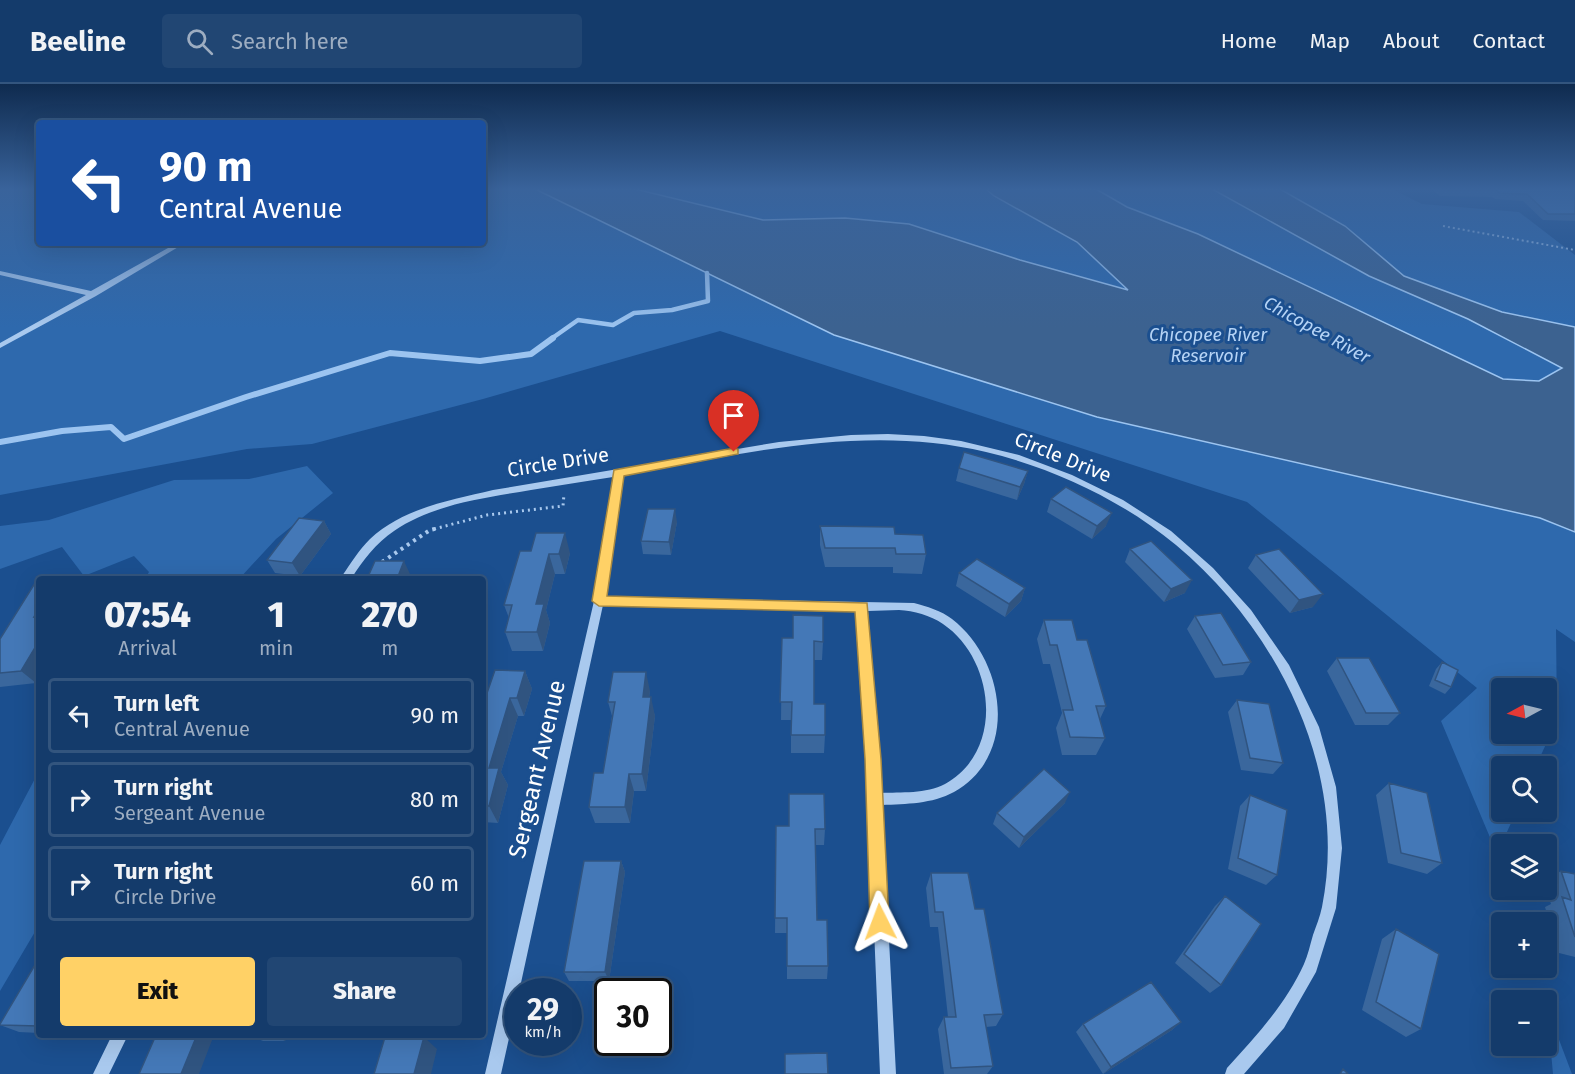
<!DOCTYPE html>
<meta charset="utf-8">
<style>
:root{--surface:#143b6b;--page:#214673;--text:#f1f3f6;--muted:#9dadc1;--line:#33557e;--accent:#ffd166}
body{margin:0;font-family:"Fira Sans",sans-serif;background:var(--page);color:var(--text);height:100vh;display:flex;flex-direction:column;font-size:22px;white-space:nowrap}
*{box-sizing:border-box;margin:0}
p{font-size:20px;color:var(--muted)}
.icon{flex:none;width:33px;height:33px;fill:none;stroke:currentColor;stroke-width:2;stroke-linecap:round;stroke-linejoin:round}
.map{position:relative;flex:1;overflow:hidden}
.side{position:absolute;left:36px;top:492px;width:450px;height:462px;display:flex;flex-direction:column;background:var(--surface);border-radius:6px;box-shadow:0 6px 24px #0002,0 0 0 2px var(--line)}
.side>*{flex:none}
.guide{position:absolute;left:36px;top:36px;width:450px;height:126px;border-radius:6px;box-shadow:0 6px 24px #0002,0 0 0 2px var(--line);background:#1a4fa0;color:#fff;overflow:hidden}
.needle{width:39px;rotate:263deg}
.buttons{position:absolute;left:1491px;top:594px;display:grid;gap:12px}
.buttons a{display:grid;place-items:center;width:66px;height:66px;border-radius:6px;background:var(--surface);box-shadow:0 6px 24px #0002,0 0 0 2px var(--line);font-size:30px}
.speed{position:absolute;left:504px;top:894px;display:flex;gap:12px;font-size:30px;font-weight:700;text-align:center}
.speed>*{display:grid;place-content:center;width:78px;height:78px;border-radius:50%;background:var(--surface);box-shadow:0 6px 24px #0002,0 0 0 2px var(--line);line-height:1}
.speed small{font-size:15px;font-weight:400}
.speed .limit{border:3px solid #111;border-radius:9px;background:#fff;color:#111}
.pin{position:absolute;display:grid;place-items:center;width:51px;height:51px;color:#fff;margin:-62px -26px;border-radius:50% 50% 50% 0;rotate:-45deg;box-shadow:0 0 6px #0007}
.pin .icon{rotate:45deg}
.me{position:absolute;width:66px;margin:-33px;rotate:357deg;stroke-linejoin:round;filter:drop-shadow(0 0 4px #0008)}
.turn{display:flex;align-items:center;gap:21px;height:126px;padding:0 24px;font-size:27px}
.turn .icon{width:78px;height:78px;stroke-width:2.5}
.turn b{display:block;font-size:42px;line-height:51px}
.eta{display:flex;justify-content:space-evenly;align-items:center;height:102px;text-align:center}
.eta b{font-size:36px;font-weight:800;line-height:42px}
.action{display:flex;gap:12px;margin-top:auto;padding:12px 24px}
.action a{flex:1;height:69px;border-radius:6px;background:var(--accent);color:#111;font-size:24px;font-weight:800;line-height:69px;text-align:center}
.action a+a{background:var(--page);color:var(--text)}
ul{padding:0;list-style:none}
li{display:flex;align-items:center;gap:18px;height:75px;margin:0 12px 9px;padding:0 12px;border:3px solid var(--line);border-radius:6px}
li div{flex:1}
li b{display:block;font-size:22px}
li em{font-style:normal}
header{display:flex;align-items:center;gap:36px;box-sizing:border-box;height:84px;padding:0 30px;background:var(--surface);border-bottom:2px solid var(--line)}
header strong{font-size:28px}
nav{display:flex;gap:33px;margin-inline-start:auto;font-size:21px}
.search{width:420px;height:54px;background:var(--page);display:flex;align-items:center;gap:15px;box-sizing:border-box;padding:0 21px;border-radius:6px;color:var(--muted);font-size:22px}
.map>svg:first-child{display:block}
</style>
<header>
<strong>Beeline</strong>
<div class="search"><svg class="icon" aria-label="search" viewBox="0 0 24 24"><circle cx="10" cy="10" r="6"/><path d="M15 15l6 6"/></svg>Search here</div>
<nav><a>Home</a><a>Map</a><a>About</a><a>Contact</a></nav>
</header>
<div class="map">
<svg width="1575" height="990" viewBox="0 0 1575 990">
<rect width="100%" height="100%" fill="#1b4f8f"/>
<path fill="#2e69ad" fill-rule="evenodd" d="M0,105H39V159H483V105H535L834,251L1540,434L1575,448V558L1556,545L1557,636L1536,682H1502V728H1516L1497,770L1441,637L1477,604L1247,418L720,247L483,315L312,360L247,365L0,411ZM1502,604H1546V650H1502Z
M635,105H986L994,113L1077,158L1130,206L1020,176L909,140L845,134L763,136Z
M1096,105H1212L1369,192L1468,235L1563,283L1539,297L1503,295L1198,150L1127,123Z
M1280,105H1392L1422,120L1519,128L1575,171V243L1502,228L1404,192L1345,142Z
M307,382L333,409L276,455L239,495H145L149,488L134,472L84,492L62,463L0,485V442L49,436L174,396L249,395Z
M39,687V841L0,907V761Z
M1547,924L1572,990H1553Z"/>
<path fill="#3c6290" stroke="#9cc4f0" stroke-width="1.5" d="M535,105H635L763,136L845,134L909,140L1020,176L1128,206L1077,158L994,112L986,105H1096L1127,123L1198,150L1503,295L1539,297L1562,284L1468,235L1369,192L1212,105H1280L1345,142L1404,192L1502,228L1575,243V448L1540,434L1097,333L834,251Z"/>
<g fill="none" stroke-linecap="round" stroke-linejoin="round">
<path stroke="#9cc4f0" stroke-width="4.5" d="M551,255L578,236L613,241L634,229L672,226L708,217L707,189"/>
<path stroke="#9cc4f0" stroke-width="6" d="M0,358L62,347L111,343L124,355L246,313L390,269L480,277L531,270L553,254"/>
<path stroke="#a9c9ee" stroke-width="2" stroke-dasharray="2 3" stroke-linecap="butt" d="M1443,142L1575,166"/>
<path stroke="#a9c9ee" stroke-width="3" stroke-dasharray="2 4" stroke-linecap="butt" d="M434,445L487,431L563,422L564,410"/>
<path stroke="#a9c9ee" stroke-width="4" stroke-dasharray="3 4.5" stroke-linecap="butt" d="M382,478L430,446L439,444"/>
<path fill="#a9c9ee" fill-rule="evenodd" d="M177,159H185L96,212L0,264V259L86,211L0,191V187L91,207Z
M888,350L924,352L961,357L1019,371L1072,391L1123,416L1171,447L1213,484L1251,526L1289,581L1319,643L1336,703L1342,764L1336,824L1316,888L1284,944L1244,990H1225L1227,984C1256,952 1286,920 1304,880C1308,871 1310,861 1313,851C1316,842 1320,833 1322,823C1349,688 1279,547 1176,461C1123,417 1054,384 986,368C865,339 742,370 622,391L605,513L914,519C926,522 942,527 952,535C1005,576 1020,671 954,708C932,720 906,720 882,721L896,990H880L867,675L857,527L603,521L519,908H518V914L501,990H485L594,517L613,393C585,397 558,402 531,406C485,414 433,420 394,447C376,459 363,476 351,495H341L342,492C351,479 359,466 370,455C403,424 451,416 493,406L779,358L851,351ZM899,526C914,527 930,531 943,540C995,575 1005,667 945,700C926,710 901,708 881,709L868,527Z
M112,951H128L109,990H93Z"/>
</g>
<path fill="#3a679d" d="M1432,105H1575V137L1543,136L1523,117L1495,115L1492,113L1440,112Z
M959,384L1028,387L1024,400L1017,416L956,397Z
M1051,415L1106,442L1092,455L1047,428Z
M324,437L331,450L300,492L275,489L267,476Z
M677,438L671,471L643,470L641,457Z
M820,442L895,450L926,470L922,490L893,489V483H825L820,461Z
M1130,465L1185,509L1164,518L1125,478Z
M520,467L570,469L565,490H555L546,526L550,539L543,567H512L505,548L509,534L504,521Z
M1256,471L1313,523L1290,529L1248,484Z
M959,489L1025,504L1021,517L1005,533L956,502Z
M1195,532L1251,578L1243,591L1215,594L1187,545Z
M1044,536L1077,556L1106,622L1100,635L1105,654L1096,671H1062L1056,644L1062,629L1050,580H1043L1037,555Z
M782,554L823,558L822,576H814V620L825,651L824,669H791V636H781Z
M0,555L36,599L0,603Z
M1337,574L1400,629L1388,641H1355L1327,587Z
M1442,578L1451,603L1445,610L1429,602L1436,585Z
M525,587L532,605L524,632H518L501,688L508,701L498,739L483,738V612H486Z
M650,607L649,613L655,632L646,707H634L630,739H595L589,723L603,689L612,632L608,618Z
M1237,616L1283,679L1273,690L1241,686L1228,628Z
M1389,699L1442,779L1427,790L1388,779L1376,711Z
M1250,711L1277,791L1266,801L1228,785L1240,722Z
M1065,719L1019,764L993,740L997,729Z
M776,742L825,745L824,761H816L817,836L828,882L827,895H787V849H775Z
M621,777L625,788L609,897H569L564,888Z
M1561,787L1575,790V873L1559,869L1545,823L1551,820L1546,805V796Z
M931,789L975,825L1003,930L996,942L986,943L993,982L987,990H944L938,945L944,933H948L938,843H930L926,804Z
M1225,812L1221,901L1210,909L1175,879L1215,822Z
M1396,845L1421,945L1406,953L1362,926L1382,855Z
M39,874V949L19,948L0,941Z
M1181,938L1172,946L1103,990L1076,948L1083,940Z
M257,951H287L285,957H263L256,954Z"/>
<path fill="#305480" d="M1028,387L1024,400L1017,416L1020,403Z
M675,425L677,438L671,471L669,458Z
M1112,429L1106,442L1092,455L1097,442Z
M324,437L331,450L300,492L292,479Z
M565,449L570,469L565,490L559,470Z
M549,470L555,490L546,526L550,539L543,567L537,548L536,520Z
M404,477L410,490L408,495H397Z
M1192,496L1185,509L1164,518L1171,505Z
M1025,504L1021,517L1005,533L1009,520Z
M1323,510L1313,523L1290,529L1299,516Z
M39,524V538L34,533Z
M39,557V593L36,599L21,587Z
M525,587L532,605L524,632L517,614Z
M646,588L650,607L647,632L643,613Z
M651,613L655,632L646,707L642,690Z
M510,614L518,632L501,688L508,701L498,739L489,722V684Z
M629,690L634,707L630,739L625,723Z
M1070,708L1065,719L1019,764L1024,753Z
M621,777L625,788L609,897L605,888Z
M1181,938L1172,946L1103,990L1111,983Z
M197,951H214L199,990H181Z
M279,951H287L285,957L278,953Z
M424,953L437,965L431,990H414Z"/>
<path fill="#4478b7" stroke="#305480" stroke-width="1.5" d="M1443,105H1575V130H1548L1527,110L1499,109L1496,106H1444Z
M964,368L1028,387L1020,403L959,384Z
M1066,403L1112,429L1097,442L1051,415Z
M648,425H675L669,458L641,457Z
M299,434L324,437L292,479L267,476Z
M820,442L894,443L895,450L923,451L926,470H896L895,464H825Z
M536,449H565L559,470H549L536,520H544L537,548H505L512,521H504L520,467H531Z
M1151,457L1192,496L1171,505L1130,465Z
M1279,465L1323,510L1299,516L1256,471Z
M977,475L1025,504L1009,520L959,489Z
M375,477H404L397,495H367Z
M35,499L39,501V524L34,533L39,532V557L21,587L0,589V555Z
M1221,529L1251,578L1223,581L1195,532Z
M793,531L823,532V558L814,557V620H825V651H791L792,618H780L782,554H793Z
M1044,536H1072L1077,556H1087L1106,622H1096L1105,654L1070,653L1063,626H1073L1057,561H1050Z
M1337,574H1369L1400,629H1366Z
M1442,578L1458,586L1451,603L1435,596Z
M495,586L525,587L517,614H510L489,684H499L489,722H483V612H486Z
M613,588H646L643,613H651L642,690H629L625,723H589L594,689H603L615,618H608Z
M1237,616L1269,620L1283,679L1250,674Z
M1044,685L1070,708L1024,753L997,729Z
M1389,699L1427,709L1442,779L1401,769Z
M789,710H824L825,745H815L817,836H827L828,882H787V834H775L776,742H789Z
M1250,711L1287,726L1277,791L1238,774Z
M584,777H621L605,888H564Z
M1561,787L1575,790V853L1562,813L1571,816Z
M931,789H968L975,825H984L1003,930L984,931L993,982L951,984L944,933H956L943,828H935Z
M1225,812L1261,840L1221,901L1184,870Z
M1396,845L1439,870L1421,945L1376,918Z
M39,874V942L0,941V940Z
M1151,898L1181,938L1111,983L1083,940Z
M156,951H197L181,990H139Z
M257,951H279L278,953L256,954Z
M385,953H424L414,990H374Z
M827,969L828,990H785V970Z
M1343,985L1348,990H1340Z"/>
<linearGradient id="sky" x2="0" y2="1"><stop stop-color="#0f2b4f"/><stop offset="0.43" stop-color="#39639b"/><stop offset="1" stop-color="#39639b" stop-opacity="0"/></linearGradient>
<rect width="1575" height="244" fill="url(#sky)"/>
<path fill="#ffd166" stroke="#a68842" stroke-width="1.5" d="M734,364L738,365V370L624,392L607,512L867,519L881,675L889,838L886,845L880,848L873,845L870,838L865,675L855,528L599,522L592,517L614,386Z"/>
<g text-anchor="middle" dominant-baseline="central" stroke-width="6" stroke-linejoin="round" paint-order="stroke">
<g font-size="18" font-style="italic" fill="#b5d3f5" stroke="#1b4f8f">
<text transform="translate(1317 246) rotate(29)">Chicopee River</text>
<text x="1208" y="251">Chicopee River<tspan x="1208" dy="21">Reservoir</tspan></text>
</g>
<g font-size="20" fill="#fff" stroke="#1b4f8f">
<text transform="translate(1063 373) rotate(22)">Circle Drive</text>
<text transform="translate(558 378) rotate(-9)">Circle Drive</text>
</g>
<g font-size="24" fill="#fff" stroke="#1b4f8f">
<text transform="translate(537 685) rotate(-77)">Sergeant Avenue</text>
</g>
</g>
</svg>
<div class="buttons">
<a><svg class="needle" viewBox="-14 -14 28 28"><path d="M0-13l5 13h-10z" fill="#e53935"/><path d="M0 13l5-13h-10z" fill="#9dadc1"/></svg></a>
<a><svg class="icon" aria-label="search" viewBox="0 0 24 24"><circle cx="10" cy="10" r="6"/><path d="M15 15l6 6"/></svg></a>
<a><svg class="icon" aria-label="layers" viewBox="0 0 24 24"><path d="M12 4l9 5-9 5-9-5zM3 14l9 5 9-5"/></svg></a>
<a>+</a>
<a>−</a>
</div>
<div class="speed"><div>29<small>km/h</small></div><div class="limit">30</div></div>
<div class="pin" style="left:734px;top:368px;background:#d93025"><svg class="icon" aria-label="arrive" viewBox="0 0 24 24"><path d="M6 21V4h12l-3 4 3 4H6"/></svg></div>
<svg class="me" style="left:880px;top:838px" viewBox="-20 -20 40 40"><path d="M0-17L14 15 0 8-14 15z" fill="#ffd166" stroke="#fff" stroke-width="4"/></svg>
<div class="guide">
<div class="turn"><svg class="icon" aria-label="left" viewBox="0 0 24 24"><path d="M17 20v-9H6M10 6l-5 5 5 5"/></svg><div><b>90 m</b>Central Avenue</div></div>
</div>
<section class="side">
<div class="eta">
<div><b>07:54</b><p>Arrival</p></div>
<div><b>1</b><p>min</p></div>
<div><b>270</b><p>m</p></div>
</div>
<ul>
<li><svg class="icon" aria-label="left" viewBox="0 0 24 24"><path d="M17 20v-9H6M10 6l-5 5 5 5"/></svg><div><b>Turn left</b><p>Central Avenue</p></div><em>90 m</em></li>
<li><svg class="icon" aria-label="right" viewBox="0 0 24 24"><path d="M7 20v-9h11M14 6l5 5-5 5"/></svg><div><b>Turn right</b><p>Sergeant Avenue</p></div><em>80 m</em></li>
<li><svg class="icon" aria-label="right" viewBox="0 0 24 24"><path d="M7 20v-9h11M14 6l5 5-5 5"/></svg><div><b>Turn right</b><p>Circle Drive</p></div><em>60 m</em></li>
</ul>
<div class="action"><a>Exit</a><a>Share</a></div>
</section>
</div>
